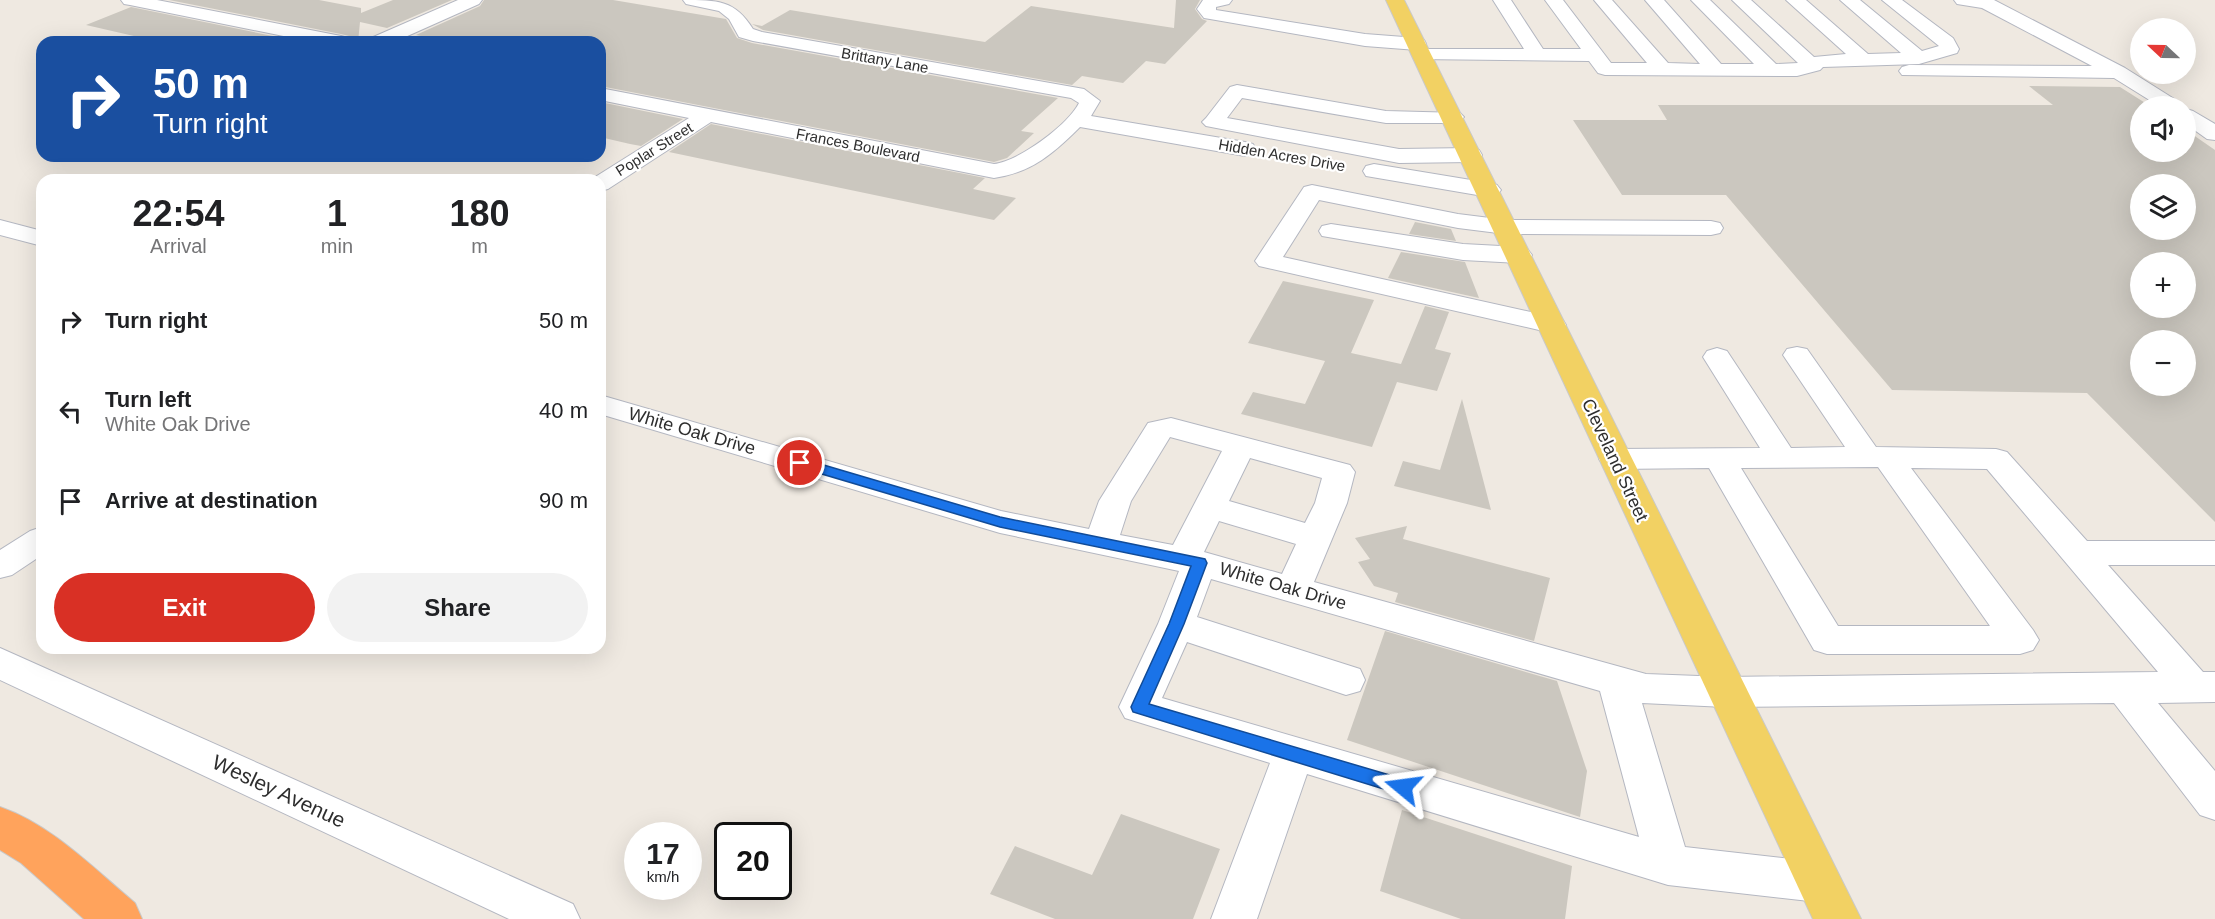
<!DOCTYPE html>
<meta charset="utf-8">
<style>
:root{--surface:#fff;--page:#f2f2f2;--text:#202124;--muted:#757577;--accent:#d93025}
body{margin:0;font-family:Helvetica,sans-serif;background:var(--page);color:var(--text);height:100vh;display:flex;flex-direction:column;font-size:22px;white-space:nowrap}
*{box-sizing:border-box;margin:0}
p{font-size:20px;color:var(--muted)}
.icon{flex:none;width:33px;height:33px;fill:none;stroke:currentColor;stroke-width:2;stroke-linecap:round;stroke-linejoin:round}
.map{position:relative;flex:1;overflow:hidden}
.details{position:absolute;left:36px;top:174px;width:570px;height:480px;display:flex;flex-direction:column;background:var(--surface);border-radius:18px;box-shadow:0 6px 24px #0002}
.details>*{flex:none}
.top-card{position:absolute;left:36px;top:36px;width:570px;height:126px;border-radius:18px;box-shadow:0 6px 24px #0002;background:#1a4fa0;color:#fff;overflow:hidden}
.needle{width:39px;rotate:292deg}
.tools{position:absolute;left:2130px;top:18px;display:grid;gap:12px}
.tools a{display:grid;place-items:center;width:66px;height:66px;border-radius:50%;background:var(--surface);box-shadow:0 6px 24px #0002;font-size:30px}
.speed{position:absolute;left:624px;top:822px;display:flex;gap:12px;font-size:30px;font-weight:700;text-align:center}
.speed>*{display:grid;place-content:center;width:78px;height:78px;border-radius:50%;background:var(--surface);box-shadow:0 6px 24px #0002;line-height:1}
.speed small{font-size:15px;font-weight:400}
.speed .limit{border:3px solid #111;border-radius:9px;background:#fff;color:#111}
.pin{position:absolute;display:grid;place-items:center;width:51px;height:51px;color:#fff;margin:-26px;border:3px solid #fff;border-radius:50%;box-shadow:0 2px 6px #0007}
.me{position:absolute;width:66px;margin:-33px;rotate:286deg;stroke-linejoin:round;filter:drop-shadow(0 0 4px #0008)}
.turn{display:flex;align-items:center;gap:21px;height:126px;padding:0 18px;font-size:27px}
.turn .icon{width:78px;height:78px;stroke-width:2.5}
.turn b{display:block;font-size:42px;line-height:51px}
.eta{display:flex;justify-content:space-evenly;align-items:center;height:102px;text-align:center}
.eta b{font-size:36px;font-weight:700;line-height:42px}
.cta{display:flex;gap:12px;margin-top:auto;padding:12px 18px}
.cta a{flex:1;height:69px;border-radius:36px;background:var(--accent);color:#fff;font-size:24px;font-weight:700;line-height:69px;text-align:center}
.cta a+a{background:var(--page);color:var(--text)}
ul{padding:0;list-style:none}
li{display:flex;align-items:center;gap:18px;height:90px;padding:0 18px}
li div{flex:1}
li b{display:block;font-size:22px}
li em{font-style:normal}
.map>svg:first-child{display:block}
</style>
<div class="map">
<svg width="2215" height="919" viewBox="0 0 2215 919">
<rect width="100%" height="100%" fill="#efe9e1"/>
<path fill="#cbc7bf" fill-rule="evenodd" d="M169,0H319L361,8V13L393,0H452L387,28L360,22L358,42H352L349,36L341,34Z
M484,0H613L726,19L737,38L752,43L1058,98L1021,131L1034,133L1007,158L994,162L600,86V42H450L416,35L480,6Z
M1176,0H1200L1195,9L1202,19L1207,21L1165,64L1146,61L1123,83L1082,76L1072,85L763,30L752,24L762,26L790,10L985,42L1031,6L1174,28Z
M131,7L302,42H160L86,25Z
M2029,86L2120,87L2150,106H2140V152H2186V130L2215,150V522L2087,393L1892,390L1726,195H1622L1573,120H1667L1658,105H2053ZM2140,184H2186V230H2140ZM2140,262H2186V308H2140ZM2140,340H2186V386H2140Z
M600,102L683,119L641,146L630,144L600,137Z
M711,124L985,178L973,189L1016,198L994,220L669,152Z
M1415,222L1451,229L1456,241L1409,234Z
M1401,252L1465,262L1479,298L1388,278Z
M1283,281L1374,300L1351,353L1401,364L1425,306L1449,312L1435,349L1451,353L1437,391L1397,382L1372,447L1241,414L1253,392L1305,404L1325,361L1248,343Z
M1462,399L1491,510L1394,486L1403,461L1440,470Z
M1407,526L1403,539L1550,578L1534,641L1395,602L1398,593L1374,586L1358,562L1370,559L1355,538Z
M1385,631L1557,681L1587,771L1580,817L1347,740Z
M1402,810L1572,866L1565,919H1461L1380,891Z
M1121,814L1220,849L1193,919H1055L990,894L1015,846L1092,875Z"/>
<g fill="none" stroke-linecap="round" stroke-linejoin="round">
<g stroke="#b4b7c1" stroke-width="2">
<path id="minor" d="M121,0H157L341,36L348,38L350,42H313L130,5L124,4Z
M458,0H482L479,4L394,42H369L371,38Z
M683,0C718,0 735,0 753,29L762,32L1084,89L1100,101L1091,116L1245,142L1253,144L1256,149L1253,154L1245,156L1080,127C1054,153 1031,173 994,178L711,122L608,189L600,191V180L592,179L689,118L600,100V88L994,164C1019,161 1068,125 1079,103L1071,98L753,41L739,37L729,19L719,11L686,4Z
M1203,0H1232L1229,4L1216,7V10L1365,34L1417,38L1424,40L1426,44L1424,48L1417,50L1365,46L1210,19L1204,18L1197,9Z
M1493,0H1511L1543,49H1581L1545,0H1563L1611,63H1647L1594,0H1612L1668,63L1700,64L1645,0H1664L1721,64H1754L1691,0H1710L1776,64L1798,63L1732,0H1751L1814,57L1846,54L1786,0H1806L1868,54L1901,53L1840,0H1860L1922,51L1939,46L1882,0H1902L1953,38L1959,49L1957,53L1919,64L1823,67L1820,70L1797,76L1605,75L1598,73L1589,61L1416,59L1413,55L1416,51L1423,49H1524Z
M1954,0H1994L2125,68L2179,102L2182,106H2159L2114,78L1902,75L1899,71L1902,67L1909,65L2092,66L1982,8L1957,4Z
M1237,85L1386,111L1460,113L1464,117L1460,121L1453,123H1386L1242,98L1227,118L1399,149L1471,148L1479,150L1482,155L1479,160L1471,162L1399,163L1206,126L1202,122L1206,118L1230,87Z
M2186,109L2193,111L2215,124V140L2207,139L2186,124Z
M1374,164L1489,183L1497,185L1501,190L1497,195L1489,197L1366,176L1363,171L1366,166Z
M1312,185L1458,214L1506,220L1711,221L1720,223L1723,228L1720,233L1711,235L1506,234L1458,228L1319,200L1283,257L1562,319L1566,325L1562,331L1552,333L1259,266L1255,261L1304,187Z
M0,220L42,231V246L0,235Z
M1331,224L1463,244L1519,247L1528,250L1532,255L1528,260L1519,263L1463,260L1322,236L1319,231L1322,226Z
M1797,347L1807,349L1876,447L1996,449L2007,452L2087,541H2215V565H2108L2203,672H2215V702L2158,703L2215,771V820L2200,815L2114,703L1725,707L1642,703L1685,847L1818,862L1834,868L1840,882L1834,896L1818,902L1668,885L1307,774L1257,919H1211L1270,763L1125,718L1119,707L1158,624L1179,571L1000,533L600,414V395L1001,511L1089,529L1099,501L1148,423L1171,418L1350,465L1355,472L1347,503L1314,582L1646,674L1725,677L2158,672L1987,469L1911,468L2033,630L2039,640L2033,650L2020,654H1827L1814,650L1709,468L1615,469L1604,466L1599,459L1604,452L1615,449L1760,448L1703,357L1707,351L1717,348L1727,351L1791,448L1845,447L1783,355L1787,349ZM1170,437L1222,451L1173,545L1120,535L1131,501ZM1250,458L1322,478L1315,503L1305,523L1229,501ZM1878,467L1990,626H1838L1741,468ZM1219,521L1296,544L1282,574L1204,552ZM1211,579L1600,691L1639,837L1162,698L1187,642L1346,695L1360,691L1365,680L1360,669L1197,617Z
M42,527V555L12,575L0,578V550L30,531Z
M0,648L573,904L580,919H509L0,680Z"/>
</g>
<g stroke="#c9c9c9" stroke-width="2">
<path id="major" d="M1386,0H1404L1861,919H1813Z"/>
</g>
<g stroke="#c9c9c9" stroke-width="2">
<path id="highway" d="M0,807C52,825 93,868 135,903L142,919H84L21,863L0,850Z"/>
</g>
<use href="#minor" fill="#fff" fill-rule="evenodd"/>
<use href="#major" fill="#f2d163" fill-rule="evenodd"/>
<use href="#highway" fill="#ffa35c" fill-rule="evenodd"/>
</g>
<path fill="#1a73e8" stroke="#114b97" stroke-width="1.5" d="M800,458L1000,517L1205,559L1207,563L1184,624L1149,704L1403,779L1409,782L1412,787L1409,792L1403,795L1133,712L1131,707L1169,624L1191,566L1000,527L795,466L793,463L795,459Z"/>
<g text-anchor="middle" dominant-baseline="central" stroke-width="4.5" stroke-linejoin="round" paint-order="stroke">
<g font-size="15" fill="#2e2e2e" stroke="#fff">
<text transform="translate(885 60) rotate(10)">Brittany Lane</text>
<text transform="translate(858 145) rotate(11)">Frances Boulevard</text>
<text transform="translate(654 149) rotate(-32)">Poplar Street</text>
<text transform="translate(1282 155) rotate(10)">Hidden Acres Drive</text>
</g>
<g font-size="18" fill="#2e2e2e" stroke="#fff">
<text transform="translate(692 431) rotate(16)">White Oak Drive</text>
<text transform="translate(1615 460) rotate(65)">Cleveland Street</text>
<text transform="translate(1283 586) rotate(16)">White Oak Drive</text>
</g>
<g font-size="21" fill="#2e2e2e" stroke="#fff">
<text transform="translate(279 791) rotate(25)">Wesley Avenue</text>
</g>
</g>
</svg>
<div class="tools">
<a><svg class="needle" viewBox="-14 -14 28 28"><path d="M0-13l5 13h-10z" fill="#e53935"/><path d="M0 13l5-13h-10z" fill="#757577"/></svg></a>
<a><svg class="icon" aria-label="sound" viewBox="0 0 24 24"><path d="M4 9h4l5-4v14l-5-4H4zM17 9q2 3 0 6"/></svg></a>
<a><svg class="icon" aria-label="layers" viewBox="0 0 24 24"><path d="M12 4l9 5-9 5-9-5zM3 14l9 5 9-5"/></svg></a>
<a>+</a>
<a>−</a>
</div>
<div class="speed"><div>17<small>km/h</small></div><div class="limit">20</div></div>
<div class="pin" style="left:800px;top:463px;background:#d93025"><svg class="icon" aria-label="arrive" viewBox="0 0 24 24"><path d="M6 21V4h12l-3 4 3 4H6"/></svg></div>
<svg class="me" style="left:1403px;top:787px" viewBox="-20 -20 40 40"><path d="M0-17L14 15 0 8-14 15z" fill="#1a73e8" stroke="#fff" stroke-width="4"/></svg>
<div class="top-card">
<div class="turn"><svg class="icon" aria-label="right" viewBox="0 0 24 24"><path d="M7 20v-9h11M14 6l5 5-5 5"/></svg><div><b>50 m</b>Turn right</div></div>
</div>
<section class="details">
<div class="eta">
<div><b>22:54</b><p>Arrival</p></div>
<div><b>1</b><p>min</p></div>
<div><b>180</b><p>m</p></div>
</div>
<ul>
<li><svg class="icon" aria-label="right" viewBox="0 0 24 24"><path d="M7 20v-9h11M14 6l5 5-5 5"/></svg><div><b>Turn right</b></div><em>50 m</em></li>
<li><svg class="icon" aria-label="left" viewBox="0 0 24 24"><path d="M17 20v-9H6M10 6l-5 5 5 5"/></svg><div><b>Turn left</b><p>White Oak Drive</p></div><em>40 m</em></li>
<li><svg class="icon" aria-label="arrive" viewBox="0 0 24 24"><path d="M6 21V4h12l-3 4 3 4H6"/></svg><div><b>Arrive at destination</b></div><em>90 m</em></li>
</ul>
<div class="cta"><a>Exit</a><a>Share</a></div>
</section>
</div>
